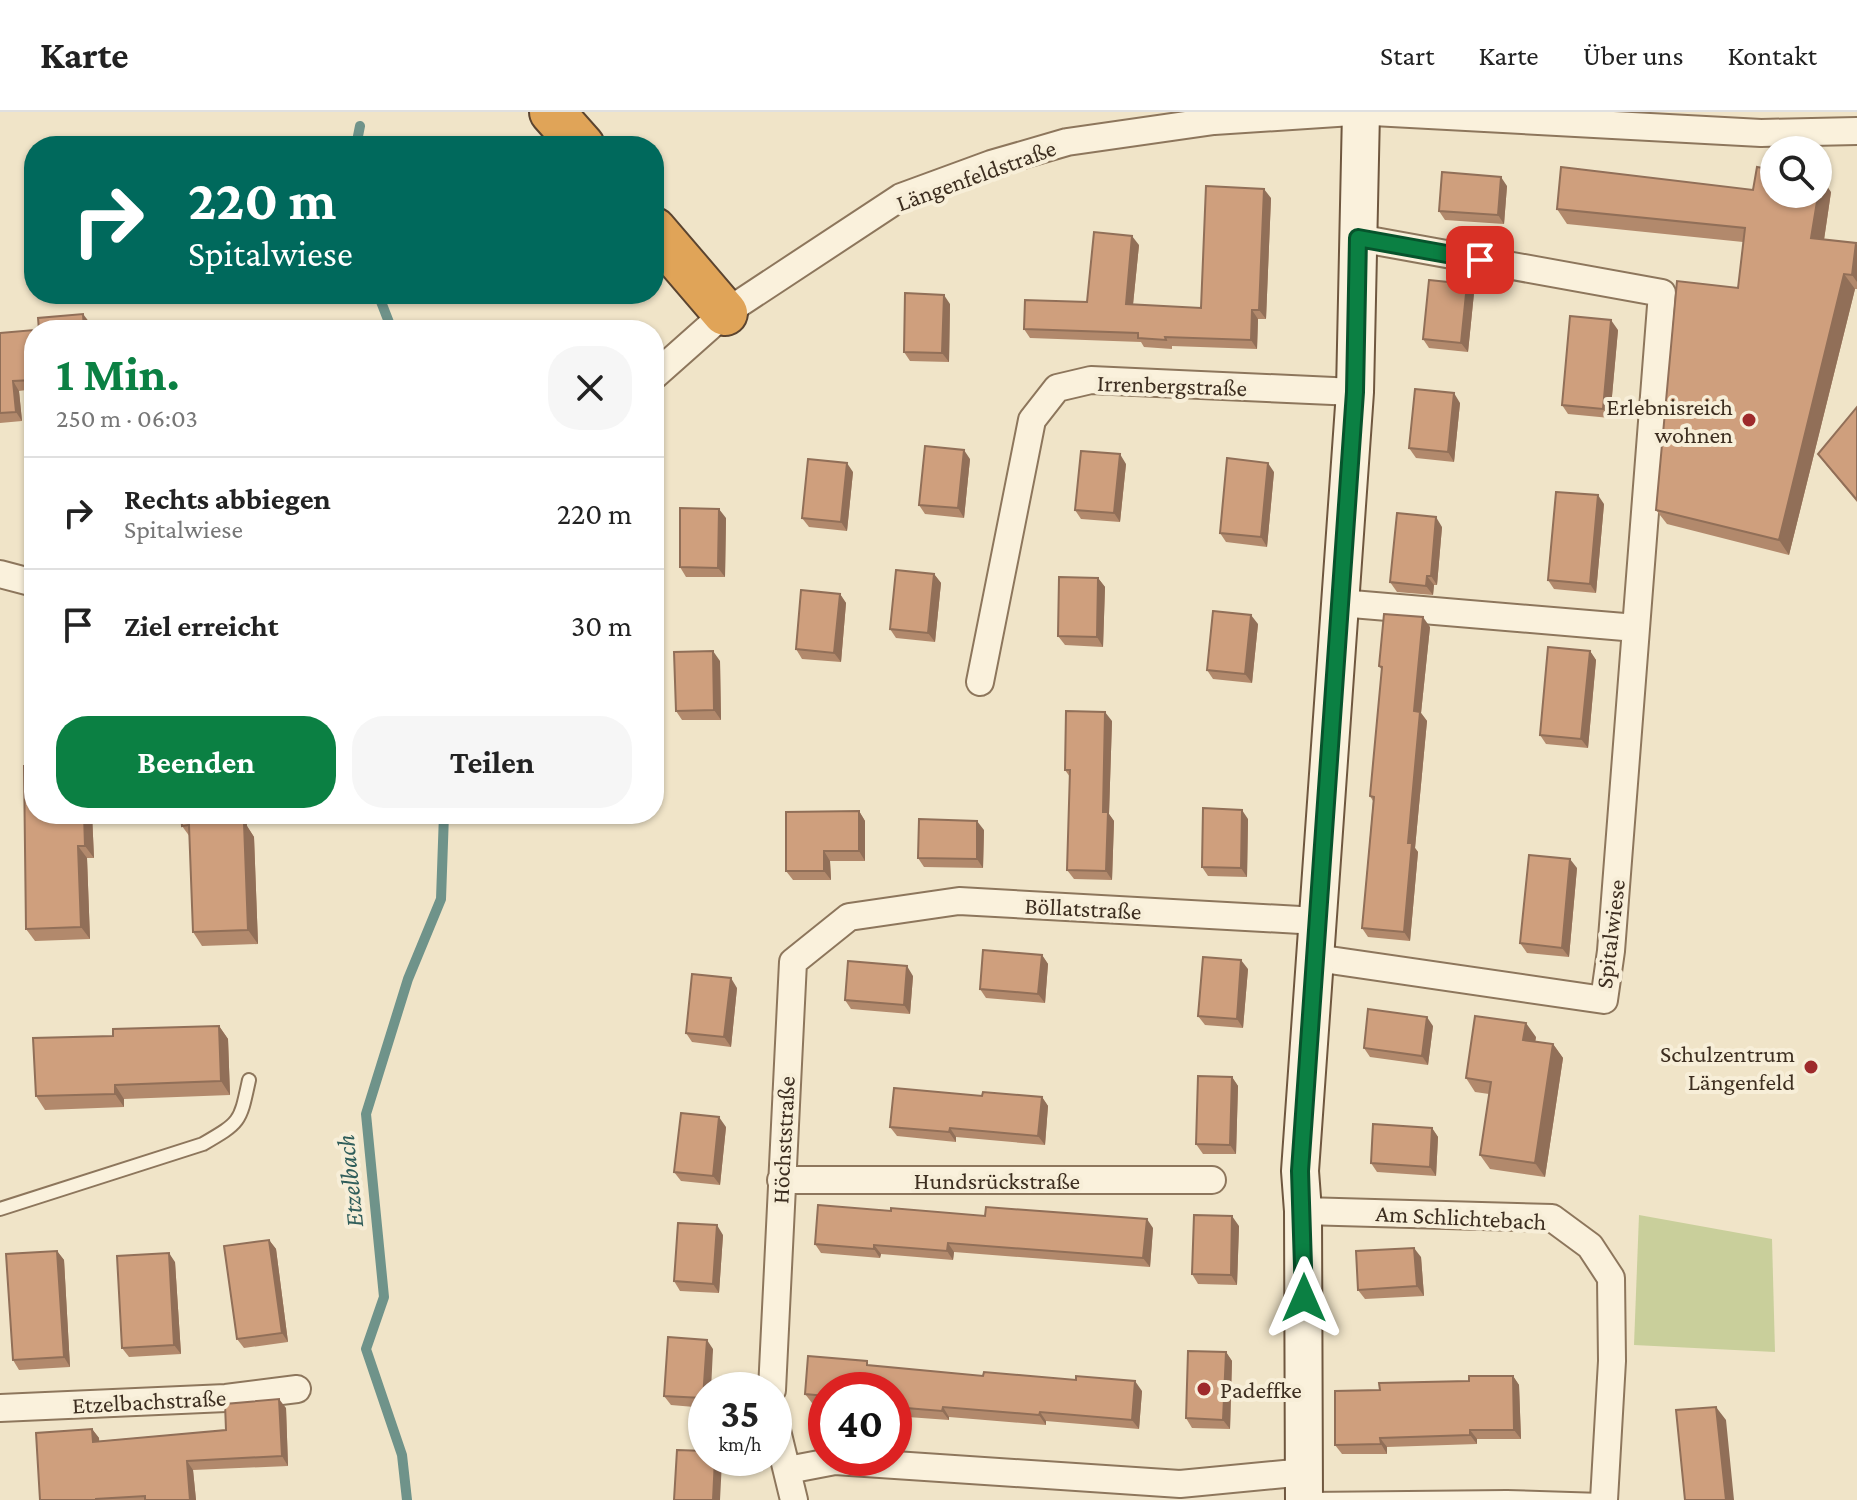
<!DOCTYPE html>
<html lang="de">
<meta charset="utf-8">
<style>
:root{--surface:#fff;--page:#f6f6f6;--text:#222;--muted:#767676;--line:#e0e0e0;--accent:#0b8043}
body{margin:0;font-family:"Crimson Pro",serif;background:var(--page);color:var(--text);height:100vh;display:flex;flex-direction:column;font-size:30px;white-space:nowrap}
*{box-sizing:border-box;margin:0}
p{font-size:26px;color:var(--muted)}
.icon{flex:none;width:44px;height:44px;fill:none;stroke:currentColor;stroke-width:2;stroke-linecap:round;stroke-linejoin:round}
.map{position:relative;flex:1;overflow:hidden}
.side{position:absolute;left:24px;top:208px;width:640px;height:504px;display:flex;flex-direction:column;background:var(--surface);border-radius:32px;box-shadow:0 2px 6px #0004}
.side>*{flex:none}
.guide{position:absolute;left:24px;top:24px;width:640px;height:168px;border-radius:32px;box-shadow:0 2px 6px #0004;background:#00695c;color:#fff;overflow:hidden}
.controls{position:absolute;left:1760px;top:24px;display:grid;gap:16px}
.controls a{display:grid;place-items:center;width:72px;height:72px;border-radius:50%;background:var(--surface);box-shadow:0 2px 6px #0004;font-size:40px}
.speed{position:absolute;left:688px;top:1260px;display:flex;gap:16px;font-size:40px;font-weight:700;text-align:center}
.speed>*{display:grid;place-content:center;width:104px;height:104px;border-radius:50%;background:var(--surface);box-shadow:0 2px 6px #0004;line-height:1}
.speed small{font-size:20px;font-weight:400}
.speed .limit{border:12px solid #d22;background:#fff;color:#111}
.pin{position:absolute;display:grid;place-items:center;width:68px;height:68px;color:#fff;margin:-34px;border-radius:16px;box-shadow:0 4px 12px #0006}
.me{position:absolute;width:88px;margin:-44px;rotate:0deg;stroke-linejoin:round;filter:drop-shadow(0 0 6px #0008)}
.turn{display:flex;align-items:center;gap:28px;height:168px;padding:0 32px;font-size:36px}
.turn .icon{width:104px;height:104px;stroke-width:2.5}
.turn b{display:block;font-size:56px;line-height:68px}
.round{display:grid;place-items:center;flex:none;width:84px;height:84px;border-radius:32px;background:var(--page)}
.head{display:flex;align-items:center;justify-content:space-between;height:136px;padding:0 32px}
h1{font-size:48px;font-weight:700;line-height:60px;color:var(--accent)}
.primary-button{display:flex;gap:16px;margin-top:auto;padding:16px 32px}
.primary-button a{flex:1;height:92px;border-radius:32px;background:var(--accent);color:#fff;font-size:32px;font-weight:700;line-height:92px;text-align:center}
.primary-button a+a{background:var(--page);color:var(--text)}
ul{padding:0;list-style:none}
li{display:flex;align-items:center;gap:24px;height:112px;padding:0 32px;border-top:2px solid var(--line)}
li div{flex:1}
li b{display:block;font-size:30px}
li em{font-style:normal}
header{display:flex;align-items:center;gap:48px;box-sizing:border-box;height:112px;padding:0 40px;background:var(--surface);border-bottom:2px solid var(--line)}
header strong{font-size:38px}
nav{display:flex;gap:44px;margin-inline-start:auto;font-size:28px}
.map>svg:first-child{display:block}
</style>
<header>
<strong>Karte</strong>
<nav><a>Start</a><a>Karte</a><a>Über uns</a><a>Kontakt</a></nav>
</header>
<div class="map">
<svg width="1857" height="1388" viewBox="0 0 1857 1388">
<rect width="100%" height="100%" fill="#f0e4c8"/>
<path fill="#c9cf9b" d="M1639,1103L1772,1127L1775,1240L1634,1233Z"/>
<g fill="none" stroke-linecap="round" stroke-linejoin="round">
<path stroke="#6f938a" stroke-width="10" d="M356,34L360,14
M378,182L392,218
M407,1388L402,1343L366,1237L384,1185L366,1002L408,867L441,787L444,702"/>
<g stroke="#8d765c" stroke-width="16">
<path id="lane" d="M0,1097L203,1032C241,1010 240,1010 249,968
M1308,1387L1507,1385L1602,1388"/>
</g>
<g stroke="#8d765c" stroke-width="30">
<path id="street" d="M1373,0L1761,21L1857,19
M654,264L725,201L901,85L991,52L1067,30L1214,9L1352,0
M0,462L34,471
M1340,491L1636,516
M980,570L1032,308L1057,276L1091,268L1355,280
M1316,846L1604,888L1611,839L1662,181L1358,126
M781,1068H1212
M1303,1099L1552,1106L1590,1134L1611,1166L1612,1249L1604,1388
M772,1278L793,850L849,805L959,789L1318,809
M0,1296L226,1286L297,1277
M774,1306L794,1388
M788,1358L835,1349L1180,1372L1305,1360"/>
</g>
<g stroke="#6f573f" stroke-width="40">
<path id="secondary" d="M1304,1388L1303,1099L1300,1059L1355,280L1361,0"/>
</g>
<g stroke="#5b4430" stroke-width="48">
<path id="highway" d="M552,0L582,34
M654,118L725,201"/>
</g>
<use href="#lane" stroke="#faf1dc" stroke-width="12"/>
<use href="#street" stroke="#faf1dc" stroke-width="26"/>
<use href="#secondary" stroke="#faf1dc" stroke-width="36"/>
<use href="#highway" stroke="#e0a458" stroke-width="44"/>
</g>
<path fill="#b2896c" d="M1507,74L1504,112L1445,108L1439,99Z
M1753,78L1831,80L1824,128L1857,133V177H1855L1789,443L1667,412L1656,398L1738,176L1743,130L1567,112L1557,97Z
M1271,86L1266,207H1258L1257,237L1172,234V237L1144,235L1141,230L1030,226L1024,217L1087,190L1139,133L1133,193L1201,196Z
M1467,172L1474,181L1468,240L1429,236L1423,227Z
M950,192L949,250L910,249L904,240Z
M34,218V277L19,279L22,309L0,311V221Z
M1618,218L1610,306L1568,302L1562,293Z
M1460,291L1454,350L1416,346L1409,336Z
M1857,295V390L1827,354L1818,342Z
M970,347L964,406L925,402L919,393Z
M1126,352L1120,410L1081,407L1075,398Z
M853,360L847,419L809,415L802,406Z
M1274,360L1267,435L1226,430L1220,421Z
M1604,392L1596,481L1554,477L1548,468Z
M726,406L725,465H686L680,455Z
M1442,415L1437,473H1434L1433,483L1397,480L1390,470Z
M934,462L941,471L935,530L896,526L890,517Z
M1098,466L1105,475L1103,535L1065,533L1058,524Z
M840,482L846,491L841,550L802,547L796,537Z
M1258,512L1252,571L1213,567L1207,558Z
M1430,515L1421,601L1427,609L1415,736L1418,740L1410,829L1368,825L1362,816L1373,689L1370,684L1382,558L1379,554Z
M1590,539L1596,548L1588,636L1546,632L1540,623Z
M720,549L721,608H682L676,599Z
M1112,609L1109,702L1114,709L1112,768L1074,767L1067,758L1070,665L1065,658Z
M859,699L865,709V749H830L831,768H793L786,759Z
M34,702H92L94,746H87L90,827L35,829L26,817Z
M181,702H246L247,714L254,725L258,832L202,834L193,820L190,725L182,714Z
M1248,707L1247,765L1208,764L1202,755Z
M984,718L983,756L924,755L918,746Z
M1577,756L1569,845L1527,841L1520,831Z
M1042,843L1048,852L1045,891L986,886L980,877Z
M1248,857L1243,916L1205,913L1198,904Z
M913,864L910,902L851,897L845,888Z
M737,876L731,935L692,930L686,921Z
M219,914L228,927L230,983L124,987V995L45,998L36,984L113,924Z
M1433,914L1428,953L1370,945L1364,936Z
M1536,925L1535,930L1553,932L1563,946L1545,1065L1490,1057L1480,1043L1489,982L1475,980L1466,966Z
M1232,965L1238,974L1236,1042H1203L1196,1032Z
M982,984L1042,985L1048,994L1045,1033L956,1025V1030L897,1024L890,1015Z
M726,1015L720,1073L681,1069L674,1060Z
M1432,1016L1438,1025L1436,1064L1377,1060L1371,1051Z
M891,1099L985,1104L1153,1116L1150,1155L954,1140L953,1148L881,1142L880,1146L821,1141L815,1132Z
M1239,1114L1237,1173L1198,1172L1192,1162Z
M723,1123L719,1181L680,1179L674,1169Z
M269,1128L276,1137L288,1230L244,1236L237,1227Z
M57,1139L64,1148L70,1255L19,1258L13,1248Z
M1421,1145L1424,1184L1365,1187L1358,1178Z
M175,1150L181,1242L129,1245L122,1236Z
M713,1237L706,1278V1296L671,1293L664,1284Z
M1226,1240L1232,1249L1230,1317L1192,1316L1186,1306Z
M870,1254L1142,1279L1139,1317L1046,1309V1313L949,1305V1308L894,1304V1278H826V1293L812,1291L805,1282Z
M1513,1264L1519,1273L1521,1327H1477V1332L1387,1335V1342H1342L1335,1333L1380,1278L1469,1269Z
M286,1296L288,1354L193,1358L196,1388H40L92,1317L99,1326V1329L226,1318Z"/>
<path fill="#916f58" d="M1501,65L1507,74L1504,112L1498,103Z
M1821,65L1831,80L1822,141L1811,126Z
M1264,77L1271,86L1266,207L1259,198Z
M1132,124L1139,133L1132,202L1126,192Z
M1856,131L1857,133V170L1852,163Z
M1844,162L1855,177L1789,443L1779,428Z
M1467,172L1474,181L1468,240L1461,231Z
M944,183L950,192L949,250L942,241Z
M1252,198L1258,207L1257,237L1251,228Z
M83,202L90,211V218H84Z
M1611,208L1618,218L1610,306L1603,297Z
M13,269L19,279L22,309L16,300Z
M1454,281L1460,291L1454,350L1448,340Z
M964,338L970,347L964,406L958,396Z
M1120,342L1126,352L1120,410L1114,401Z
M847,351L853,360L847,419L841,410Z
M1268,351L1274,360L1267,435L1261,425Z
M1598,383L1604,392L1596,481L1590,472Z
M719,397L726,406L725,465L718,456Z
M1436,405L1442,415L1437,473L1431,464Z
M934,462L941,471L935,530L928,521Z
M1427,464L1434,473L1433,483L1426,474Z
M1098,466L1105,475L1103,535L1097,525Z
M840,482L846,491L841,550L834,541Z
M1251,503L1258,512L1252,571L1245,562Z
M1423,505L1430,515L1421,601L1427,609L1415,736L1418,740L1410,829L1404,820L1414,599Z
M713,539L720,549L721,608L714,598Z
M1590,539L1596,548L1588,636L1581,627Z
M1105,600L1112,609L1109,702L1114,709L1112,768L1106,759L1103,700Z
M1242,698L1248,707L1247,765L1241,756Z
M859,699L865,709V749L859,739Z
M84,702H92L94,746L85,734Z
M237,702H246L247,714L254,725L258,832L248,818Z
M977,709L984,718L983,756L977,747Z
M78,734L87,746L90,827L81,815Z
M824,739L830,749L831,768L824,759Z
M1570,747L1577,756L1569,845L1562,836Z
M1042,843L1048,852L1045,891L1038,882Z
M1241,848L1248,857L1243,916L1237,907Z
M907,854L913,864L910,902L904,893Z
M731,866L737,876L731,935L724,925Z
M1427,905L1433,914L1428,953L1422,944Z
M1526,911L1536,925L1533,942L1523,928Z
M219,914L228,927L230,983L221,969Z
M1553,932L1563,946L1545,1065L1535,1051Z
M1232,965L1238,974L1236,1042L1230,1033Z
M115,973L124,987V995L115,982Z
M1042,985L1048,994L1045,1033L1038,1024Z
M719,1005L726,1015L720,1073L713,1064Z
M950,1016L956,1025V1030L949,1020Z
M1432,1016L1438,1025L1436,1064L1430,1055Z
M1232,1104L1239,1114L1237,1173L1231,1163Z
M1147,1107L1153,1116L1150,1155L1143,1146Z
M717,1113L723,1123L719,1181L713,1172Z
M269,1128L276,1137L288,1230L282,1221Z
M948,1131L954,1140L953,1148L947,1139Z
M874,1133L881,1142L880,1146L874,1137Z
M1414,1136L1421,1145L1424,1184L1417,1174Z
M57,1139L64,1148L70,1255L64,1245Z
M169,1141L175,1150L181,1242L174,1233Z
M707,1228L713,1237L711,1278H706V1291L703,1286Z
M1226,1240L1232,1249L1230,1317L1223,1308Z
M1513,1264L1519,1273L1521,1327L1514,1318Z
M1135,1269L1142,1279L1139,1317L1132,1308Z
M279,1287L286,1296L288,1354L282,1344Z
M943,1295L949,1305V1308L942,1299Z
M1716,1295L1726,1308L1734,1388H1726Z
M1040,1300L1046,1309V1313L1039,1303Z
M92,1317L99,1326L100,1339L93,1330Z
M1470,1318L1477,1327V1332L1470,1323Z
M1380,1326L1387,1335V1342L1381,1332Z
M715,1346H720L722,1349L720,1388H713Z
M187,1349L193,1358L196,1388H190Z"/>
<path fill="#cf9f7d" stroke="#916f58" stroke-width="2" d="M1561,55L1753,78L1757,55L1774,58V82H1818V65H1821L1811,126L1856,131L1852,163L1844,162L1779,428L1656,398L1677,169L1738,176L1745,116L1557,97Z
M1442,60L1501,65L1498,103L1439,99Z
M1206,74L1264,77L1259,198H1252L1251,228L1165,225L1166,228L1138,226V221L1024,217L1025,188L1087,190L1094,120L1132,124L1126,192L1201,196Z
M1429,168L1467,172L1461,231L1423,227Z
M905,181L944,183L942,241L904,240Z
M83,202L84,218H36H39L38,206Z
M1570,204L1611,208L1603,297L1562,293Z
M34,218V268L13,269L16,300L0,301V221Z
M1415,277L1454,281L1448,340L1409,336Z
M1857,295V388L1818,342Z
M925,334L964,338L958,396L919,393Z
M1081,339L1120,342L1114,401L1075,398Z
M1227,346L1268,351L1261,425L1220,421Z
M808,347L847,351L841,410L802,406Z
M1556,380L1598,383L1590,472L1548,468Z
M680,396L719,397L718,456L680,455Z
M1397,401L1436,405L1431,464H1427L1426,474L1390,470Z
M896,458L934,462L928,521L890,517Z
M1059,465L1098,466L1097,525L1058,524Z
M801,478L840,482L834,541L796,537Z
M1213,499L1251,503L1245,562L1207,558Z
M1384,502L1423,505L1414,599L1420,600L1408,731H1412L1404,820L1362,816L1374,685L1370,684L1382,555L1379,554Z
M1548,535L1590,539L1581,627L1540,623Z
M713,539L714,598L676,599L674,540Z
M28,572H34V702H84L85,734H78L81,815L26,817L24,654H32Z
M1066,599L1105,600L1103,700H1108L1106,759L1067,758L1070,658H1065Z
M1203,696L1242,698L1241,756L1202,755Z
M859,699V739H824V759H786V700Z
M181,702H237L238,711H244L248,818L193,820L189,713L182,714Z
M919,707L977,709V747L918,746Z
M1529,743L1570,747L1562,836L1520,831Z
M983,838L1042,843L1038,882L980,877Z
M1203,845L1241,848L1237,907L1198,904Z
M848,849L907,854L904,893L845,888Z
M692,862L731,866L724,925L686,921Z
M1368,897L1427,905L1422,944L1364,936Z
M1475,904L1526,911L1523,928L1553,932L1535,1051L1480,1043L1491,970L1466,966Z
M219,914L221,969L115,973V982L36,984L33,926L113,924V917Z
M1198,964L1232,965L1230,1033L1196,1032Z
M894,976L982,984L983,980L1042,985L1038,1024L950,1016L949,1020L890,1015Z
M681,1001L719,1005L713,1064L674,1060Z
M1373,1012L1432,1016L1430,1055L1371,1051Z
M818,1093L891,1099V1096L985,1104L986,1095L1147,1107L1143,1146L948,1131L947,1139L874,1133V1137L815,1132Z
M1194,1103L1232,1104L1231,1163L1192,1162Z
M678,1111L717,1113L713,1172L674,1169Z
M269,1128L282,1221L237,1227L224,1134Z
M1414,1136L1417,1174L1358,1178L1356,1139Z
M57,1139L64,1245L13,1248L6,1142Z
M169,1141L174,1233L122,1236L117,1144Z
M668,1225L707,1228L703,1286L664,1284Z
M1188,1239L1226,1240L1223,1308L1186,1306Z
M808,1244L867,1249V1253L983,1264L984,1260L1076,1268V1264L1135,1269L1132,1308L1040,1300L1039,1303L943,1295L942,1299L894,1295V1278H826V1284L805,1282Z
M1469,1264H1513L1514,1318H1470V1323L1380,1326L1381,1332L1335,1333V1279L1380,1278L1379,1271L1469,1269Z
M279,1287L282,1344L187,1349L190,1388H145V1384L96,1387V1388H40L36,1321L92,1317L93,1330L226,1318L225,1292Z
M1716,1295L1726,1388H1685L1676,1298Z
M677,1338L706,1339V1346H715L713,1388H674Z"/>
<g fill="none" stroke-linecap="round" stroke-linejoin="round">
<g stroke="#07532c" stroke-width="20">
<path id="route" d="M1304,1186L1300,1059L1355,280L1358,126L1480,148"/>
</g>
<use href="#route" stroke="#0b8043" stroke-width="14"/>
</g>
<g fill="#9e2a2b" stroke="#f7eed8" stroke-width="3">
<circle cx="1749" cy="308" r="8"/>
<circle cx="1811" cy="955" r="8"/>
<circle cx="1204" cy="1277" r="8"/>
</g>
<g text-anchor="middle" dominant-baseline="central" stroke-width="8" stroke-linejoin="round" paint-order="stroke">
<g font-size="24" fill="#3d2e20" stroke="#f7eed8">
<text transform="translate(976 63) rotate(-20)">Längenfeldstraße</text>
<text transform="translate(1172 273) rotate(2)">Irrenbergstraße</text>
<text transform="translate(1083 796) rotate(3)">Böllatstraße</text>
<text transform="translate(1610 822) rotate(-83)">Spitalwiese</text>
<text transform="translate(783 1028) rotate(-87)">Höchststraße</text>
<text x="997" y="1068">Hundsrückstraße</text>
<text transform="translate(1461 1105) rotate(3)">Am Schlichtebach</text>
<text transform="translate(149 1289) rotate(-3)">Etzelbachstraße</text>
</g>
<g font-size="24" fill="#3d2e20" stroke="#f7eed8" text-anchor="end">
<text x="1733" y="294">Erlebnisreich<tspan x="1733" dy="28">wohnen</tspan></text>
<text x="1795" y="941">Schulzentrum<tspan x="1795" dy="28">Längenfeld</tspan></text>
<text x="1220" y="1277" text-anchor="start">Padeffke</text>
</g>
<g font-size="26" font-style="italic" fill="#2f5d5a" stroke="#f7eed8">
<text transform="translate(350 1069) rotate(-96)">Etzelbach</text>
</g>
</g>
</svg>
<div class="controls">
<a><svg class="icon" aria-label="search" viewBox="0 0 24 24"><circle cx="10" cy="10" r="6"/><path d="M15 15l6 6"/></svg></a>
</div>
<div class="speed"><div>35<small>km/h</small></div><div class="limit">40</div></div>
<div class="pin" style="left:1480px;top:148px;background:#d93025"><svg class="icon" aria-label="arrive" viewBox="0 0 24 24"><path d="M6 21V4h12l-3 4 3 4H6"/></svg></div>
<svg class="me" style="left:1304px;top:1186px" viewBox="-20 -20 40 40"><path d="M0-17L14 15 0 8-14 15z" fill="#0b8043" stroke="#fff" stroke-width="4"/></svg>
<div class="guide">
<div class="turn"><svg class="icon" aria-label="right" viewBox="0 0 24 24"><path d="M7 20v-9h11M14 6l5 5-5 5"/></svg><div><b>220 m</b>Spitalwiese</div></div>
</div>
<section class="side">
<div class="head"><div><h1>1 Min.</h1><p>250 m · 06:03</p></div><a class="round"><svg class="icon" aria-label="close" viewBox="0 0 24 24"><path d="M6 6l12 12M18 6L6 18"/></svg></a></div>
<ul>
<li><svg class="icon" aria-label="right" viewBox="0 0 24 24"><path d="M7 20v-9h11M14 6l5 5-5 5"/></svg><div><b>Rechts abbiegen</b><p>Spitalwiese</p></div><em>220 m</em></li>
<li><svg class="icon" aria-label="arrive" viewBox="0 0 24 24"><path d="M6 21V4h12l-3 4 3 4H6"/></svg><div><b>Ziel erreicht</b></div><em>30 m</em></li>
</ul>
<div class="primary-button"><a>Beenden</a><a>Teilen</a></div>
</section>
</div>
